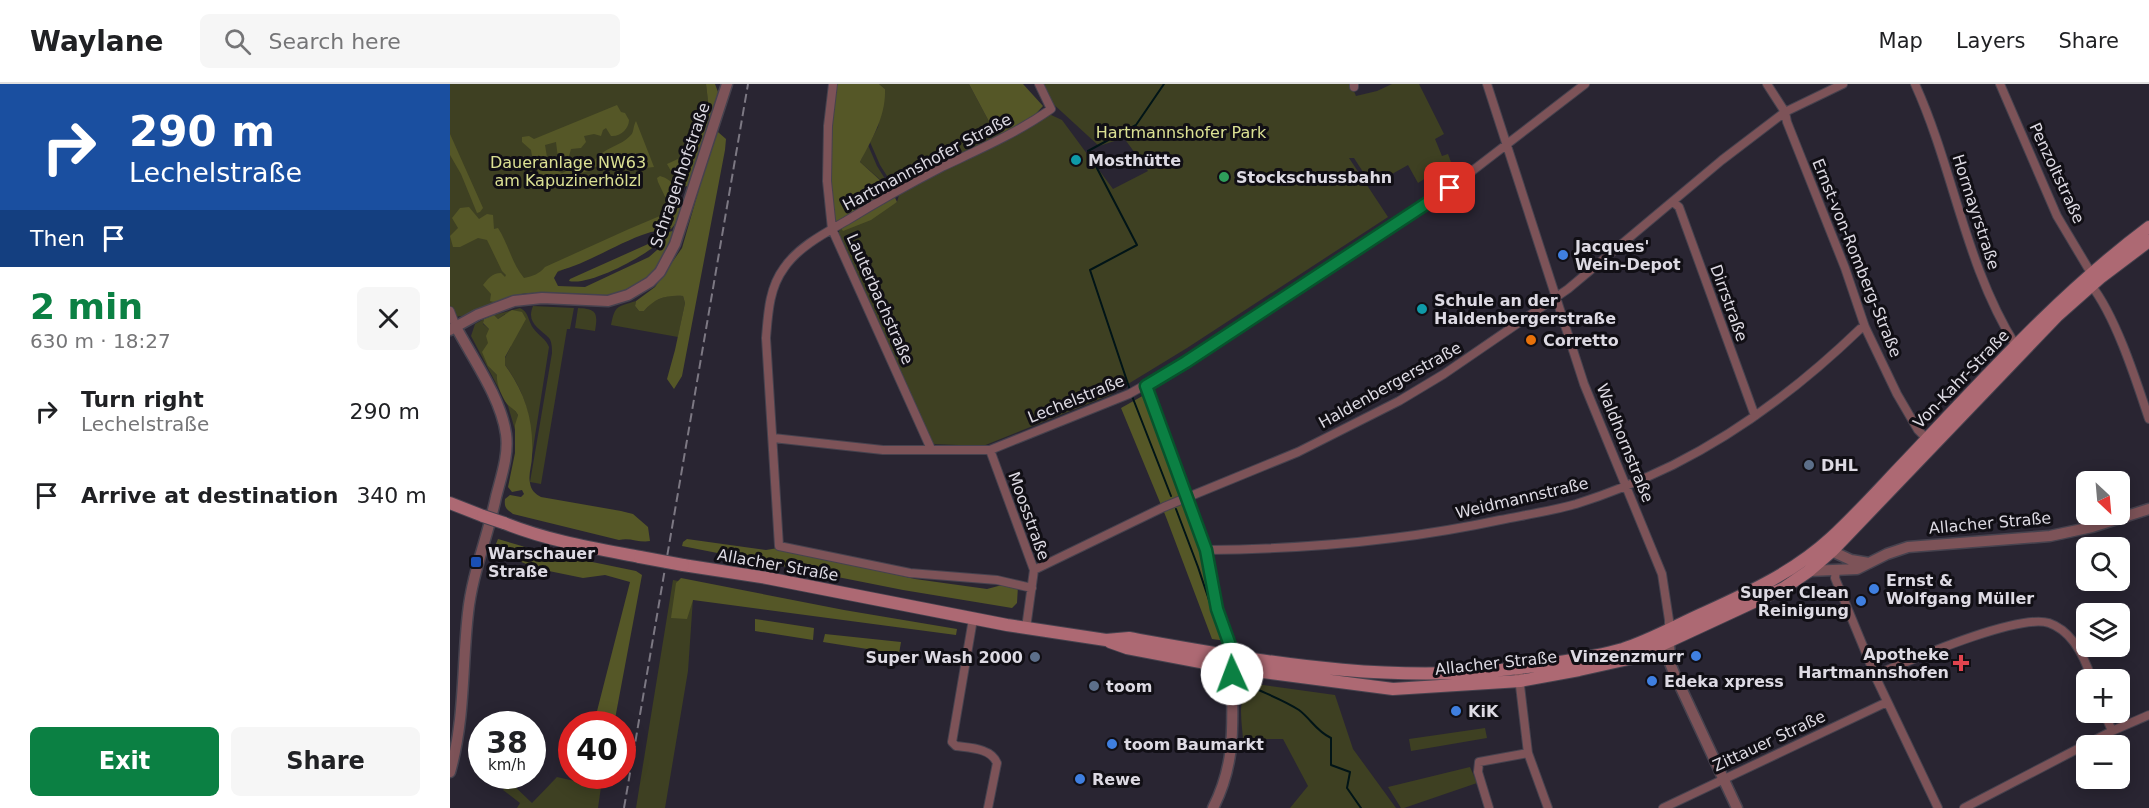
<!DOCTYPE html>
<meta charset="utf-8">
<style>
:root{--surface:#fff;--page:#f6f6f6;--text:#202124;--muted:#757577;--line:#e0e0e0;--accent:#0b8043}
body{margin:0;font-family:"DejaVu Sans",sans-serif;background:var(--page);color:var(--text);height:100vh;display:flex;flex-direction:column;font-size:22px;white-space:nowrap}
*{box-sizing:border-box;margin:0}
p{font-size:20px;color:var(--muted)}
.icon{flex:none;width:33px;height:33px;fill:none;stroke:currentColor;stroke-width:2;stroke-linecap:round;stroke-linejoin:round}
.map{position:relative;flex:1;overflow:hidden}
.panel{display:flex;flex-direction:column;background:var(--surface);width:450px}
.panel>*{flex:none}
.top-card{background:#1a4fa0;color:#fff;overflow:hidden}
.needle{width:39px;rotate:154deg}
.tools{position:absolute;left:1626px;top:387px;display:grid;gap:12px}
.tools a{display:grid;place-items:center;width:54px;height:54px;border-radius:9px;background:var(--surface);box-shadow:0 3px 15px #0003;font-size:30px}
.speed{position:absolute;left:18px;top:627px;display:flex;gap:12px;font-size:30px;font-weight:700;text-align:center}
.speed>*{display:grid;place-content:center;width:78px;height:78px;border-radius:50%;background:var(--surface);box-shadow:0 3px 15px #0003;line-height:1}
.speed small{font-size:15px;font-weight:400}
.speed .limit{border:9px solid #d22;background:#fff;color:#111}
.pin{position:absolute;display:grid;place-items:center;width:51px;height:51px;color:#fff;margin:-26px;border-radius:12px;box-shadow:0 3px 9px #0006}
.me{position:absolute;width:66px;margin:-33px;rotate:358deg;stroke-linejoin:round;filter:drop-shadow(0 0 4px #0008)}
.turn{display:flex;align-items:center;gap:21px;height:126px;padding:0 30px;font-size:27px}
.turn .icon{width:78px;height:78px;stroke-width:2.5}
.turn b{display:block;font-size:42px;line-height:51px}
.then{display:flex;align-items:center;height:57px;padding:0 30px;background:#0003;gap:12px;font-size:22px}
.round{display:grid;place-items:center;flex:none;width:63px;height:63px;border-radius:9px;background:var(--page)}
.overview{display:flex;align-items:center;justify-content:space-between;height:102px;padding:0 30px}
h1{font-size:36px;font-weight:700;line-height:45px;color:var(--accent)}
.action{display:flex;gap:12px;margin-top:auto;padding:12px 30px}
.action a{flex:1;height:69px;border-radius:9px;background:var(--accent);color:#fff;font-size:24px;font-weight:700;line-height:69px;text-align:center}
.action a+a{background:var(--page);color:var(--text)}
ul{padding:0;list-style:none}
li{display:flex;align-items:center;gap:18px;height:84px;padding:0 30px}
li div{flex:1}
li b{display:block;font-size:22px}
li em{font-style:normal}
header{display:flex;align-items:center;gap:36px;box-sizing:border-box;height:84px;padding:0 30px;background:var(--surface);border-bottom:2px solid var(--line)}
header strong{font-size:28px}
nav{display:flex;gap:33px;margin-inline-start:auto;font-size:21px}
.search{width:420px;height:54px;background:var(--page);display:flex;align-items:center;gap:15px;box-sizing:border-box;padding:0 21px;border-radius:9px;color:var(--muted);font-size:22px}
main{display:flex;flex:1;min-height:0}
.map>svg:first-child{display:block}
</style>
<header>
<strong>Waylane</strong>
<div class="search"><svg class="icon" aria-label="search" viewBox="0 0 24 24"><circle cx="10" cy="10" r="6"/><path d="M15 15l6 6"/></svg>Search here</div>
<nav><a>Map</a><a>Layers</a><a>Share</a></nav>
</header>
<main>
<section class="panel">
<div class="top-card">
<div class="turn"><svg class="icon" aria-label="right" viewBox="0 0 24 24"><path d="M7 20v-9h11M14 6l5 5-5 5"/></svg><div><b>290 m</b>Lechelstraße</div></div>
<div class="then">Then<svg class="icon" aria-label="arrive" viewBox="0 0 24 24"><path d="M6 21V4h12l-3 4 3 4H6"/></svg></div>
</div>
<div class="overview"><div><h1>2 min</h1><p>630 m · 18:27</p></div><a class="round"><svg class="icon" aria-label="close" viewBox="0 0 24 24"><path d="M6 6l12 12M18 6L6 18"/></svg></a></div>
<ul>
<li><svg class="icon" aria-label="right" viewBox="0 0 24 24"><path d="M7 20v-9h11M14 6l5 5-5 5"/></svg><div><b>Turn right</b><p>Lechelstraße</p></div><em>290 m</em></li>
<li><svg class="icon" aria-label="arrive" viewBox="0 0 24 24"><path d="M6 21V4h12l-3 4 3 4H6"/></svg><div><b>Arrive at destination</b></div><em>340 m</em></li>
</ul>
<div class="action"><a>Exit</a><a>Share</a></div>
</section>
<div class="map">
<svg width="1699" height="724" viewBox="0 0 1699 724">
<rect width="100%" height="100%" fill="#292532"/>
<path fill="#3e4022" d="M0,0H256L258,16L223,136L79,201L78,209L60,212L12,232L3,233L0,225Z
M429,0H519L543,45L554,51L446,106L430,81L420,58L428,43L435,5Z
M593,0H901L906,12L927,7L942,0H969L994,50L985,55L992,72L998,70L1001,78L968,99L958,81L928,98L921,87L915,91L904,74H899L938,133L737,264L660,311L533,362L482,360L388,149L391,144L447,118L449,111L494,86L558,56L599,30L612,36L663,105L698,87L674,54L649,62L600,17Z
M418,61L427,82L442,106L410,78Z
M219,211L233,212L235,219L228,253L161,241C165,221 167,223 186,217L185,222L189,227H194L202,218Z
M83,222L124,224L120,245H117L91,400L80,398L102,269C102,264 102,258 99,254C89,244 76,239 83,222Z
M70,224C79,228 78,237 83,244C89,252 96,255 99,263L82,371C81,334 77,311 55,281V274L61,262L55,230L48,235L44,231Z
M128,224C147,225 148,229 145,247L125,244Z
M34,235L33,240L39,245L38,282L47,291L57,320L64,325L68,331L65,346L58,322L21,252L25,240Z
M223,496L244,500L238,587L215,724H186Z
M806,600L885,611L903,665L946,724H840L858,702L833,655H793C792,638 785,607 806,600Z
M1035,644L1037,654L961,667L959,655Z
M1020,683L1027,699L954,724H951L938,703Z
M107,693L151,703L148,724H67L70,719L53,706L60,698L82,719Z"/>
<path fill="#555727" d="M256,0H265L268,8L267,18L238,102L230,103L217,80L230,74L240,64L258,17Z
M386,0H429L435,5C436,32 422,55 410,78L442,107L447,118L421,136L393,147L384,135L381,97V42Z
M519,0H573L593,22L580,36L554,51L543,45Z
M167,21L171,28L175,29L179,36C179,45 170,53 161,52L156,44L153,46L151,52L144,50L134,52L136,58L131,64L121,65L118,76L112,77L108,74L106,58L95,61L97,73L103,85L112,89L123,84L126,79H136L140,75L144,77C154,63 170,63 181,51C184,48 183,42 186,37L204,83L195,84L188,72L169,71L138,87L95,101L83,78L81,66L72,58V53L79,52L84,55Z
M268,48L276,55L275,66L232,292L224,305L217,295L225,266L235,219L233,212C216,211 205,214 194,227H189L185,222L186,217L205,203L232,164L264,53Z
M0,50L33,124L30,128L27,129L11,90L0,71Z
M210,92C235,99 236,130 221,145C213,147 206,146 198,149C167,159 139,179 108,187L104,194L108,202L135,203L199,173L207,166L214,150L222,147L224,150L209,184L192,200L161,213L79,211L77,209C64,210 53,221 40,217L41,210L33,201C38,195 42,189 51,189L55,193L56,191L52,187L39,160L37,156L28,154L10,163H3L0,152L8,144L2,134L10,124L19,123L29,135L37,130L43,131L44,145L48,144C58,159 62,180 74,194C83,192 89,190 95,183L179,145L217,129L220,123L208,98L207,94Z
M207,156L206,161C191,174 139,202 119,197L120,195Z
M62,226L72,228L76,235L55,273V281C75,309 84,336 82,372C82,381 78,391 80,399C81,406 85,410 91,413L171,427L183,430L198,443L200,457C189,459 180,453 169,456L63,430C56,425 54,423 55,415L60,411L71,413L74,410L72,406L62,408L58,403L65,369V341L68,331C65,325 61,324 57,320C52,313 46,299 47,291L38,282L32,268L38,259L36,252L39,245L33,239L34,235L44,231L48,235Z
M696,310L755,467L776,557L762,555L716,433L671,324Z
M48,455L89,467L186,487L192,491L165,635L146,631L180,498L155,491L133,494L89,485L43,467Z
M237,455L316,466L328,464L465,495L537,505L552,501L568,502L567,519L562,524L453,506L232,462L233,458Z
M231,494L394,526L507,545L506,551L243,516L237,535L221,534L226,499Z
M305,535L364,544L363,556L305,547Z
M375,550L451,558L449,570L373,558Z"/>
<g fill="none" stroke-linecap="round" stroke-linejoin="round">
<path stroke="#011417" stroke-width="2" d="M680,306L640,186L687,161L638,67L686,41L714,0
M682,312L721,412
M726,425L748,483L772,555
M798,601C814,609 834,616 849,626C861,635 866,647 881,654V681L900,688L897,704L911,724"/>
<g stroke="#46424e" stroke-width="10">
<path id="minor" d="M383,0L378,42L377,97L382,145L481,365
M904,0V3
M1037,0L1134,300L1212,490L1219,536V549
M1317,0L1335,28L1337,38L1395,184L1415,243L1447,310L1468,346L1477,355
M1465,0C1504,86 1515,181 1566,262
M1550,0L1607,132L1641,189
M1223,118L1229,123L1305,332
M1641,201C1666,233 1686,296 1699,335
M0,227L6,243
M696,302L756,466L767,525L780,557L782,571
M323,354L433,366H540L679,310L736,278L1000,104L1135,0
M540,366L584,486L576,544
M756,466C856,465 953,457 1050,436C1075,431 1101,427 1126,420C1158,410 1192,396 1223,381C1293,346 1354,299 1410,245L1415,243
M584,486L714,423L848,368L949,317L994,290L1118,205L1272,76L1335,28L1393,0
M1386,486L1385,494L1427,596L1488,724
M582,504L547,496L460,489L329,462L316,254C318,230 319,204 334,184C348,163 375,149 396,137C427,118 459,100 492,83C530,65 567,49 601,25L589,0
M523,535L502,658L506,662C520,664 541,664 547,679L538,724
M1068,585L1078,669L1098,724
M1425,591C1459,577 1568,529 1599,539C1623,547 1635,574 1642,596
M1654,628L1662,647
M1039,724L1028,688L1029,678L1078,669
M1213,724L1437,618
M1514,724L1662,647L1699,631"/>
</g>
<g stroke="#46424e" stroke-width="13">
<path id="tertiary" d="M0,246L27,231L64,217L92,214L158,217L178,211L200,198L210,188L225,160L277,0
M1377,465L1401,476L1419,479
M1359,487L1407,485L1437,470L1458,463L1600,452L1642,443L1699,425
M1219,559L1220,579L1224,589L1287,724
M0,688C15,636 12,582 18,529C22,490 38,452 46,413C51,393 59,371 56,350C51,314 23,275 6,243
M763,724C789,673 781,632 782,577"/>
</g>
<g stroke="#46424e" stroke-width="14">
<path id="secondary" d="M0,419L33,432
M54,439C99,457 143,464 190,473
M233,481L317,494L557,541L656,556L679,554C820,579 954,604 1097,580C1122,576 1149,572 1173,565C1201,556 1227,541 1254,529C1300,508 1344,488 1381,454C1407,430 1431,403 1456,377C1533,296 1608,211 1699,143
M660,558L677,564L782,584L943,605L1070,597L1129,586L1183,574L1334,504L1359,487L1382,467L1607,232L1650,194L1699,157"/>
</g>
<use href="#minor" stroke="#7d5358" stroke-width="8"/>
<use href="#tertiary" stroke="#7d5358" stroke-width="10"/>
<use href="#secondary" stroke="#ad6973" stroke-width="12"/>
<path stroke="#7c7883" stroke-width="2" stroke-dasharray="9 4.5" stroke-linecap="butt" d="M174,724L298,0"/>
<g stroke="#46424e" stroke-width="14" stroke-linecap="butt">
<path id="secondary-bridge" d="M33,432L54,439
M190,473L233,481"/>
</g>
<use href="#secondary-bridge" stroke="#ad6973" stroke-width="12"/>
</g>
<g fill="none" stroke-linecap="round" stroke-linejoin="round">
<g stroke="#07532c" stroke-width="15">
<path id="route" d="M782,590L781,564L767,525L756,466L696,302L736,278L1000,104"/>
</g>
<use href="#route" stroke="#0b8043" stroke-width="10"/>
</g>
<g fill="#0f9aa8" stroke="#110f15" stroke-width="2">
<circle cx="626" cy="76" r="6"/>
<circle cx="972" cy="225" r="6"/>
</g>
<circle fill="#2e9e5b" stroke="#110f15" stroke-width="2" cx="774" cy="93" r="6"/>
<g fill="#3f7fe0" stroke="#110f15" stroke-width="2">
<circle cx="1113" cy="171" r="6"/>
<circle cx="1424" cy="505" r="6"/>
<circle cx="1411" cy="517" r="6"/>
<circle cx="1246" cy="572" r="6"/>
<circle cx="1202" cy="597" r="6"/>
<circle cx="1006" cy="627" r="6"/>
<circle cx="662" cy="660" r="6"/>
<circle cx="630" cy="695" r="6"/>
</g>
<circle fill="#e8710a" stroke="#110f15" stroke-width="2" cx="1081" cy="256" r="6"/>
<g fill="#5c6f8a" stroke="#110f15" stroke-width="2">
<circle cx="1359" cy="381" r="6"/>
<circle cx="585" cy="573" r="6"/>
<circle cx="644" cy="602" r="6"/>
</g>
<rect fill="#1a4fb4" stroke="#110f15" stroke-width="2" x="20" y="472" width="12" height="12" rx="3"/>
<path fill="#e0444e" stroke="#110f15" stroke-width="2" d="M1508 570h6v6h6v6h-6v6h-6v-6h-6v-6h6z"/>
<g text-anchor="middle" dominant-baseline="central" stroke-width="6" stroke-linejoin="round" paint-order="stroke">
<g font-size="16" fill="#dbe093" stroke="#110f15">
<text x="731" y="48">Hartmannshofer Park</text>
<text x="118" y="78">Daueranlage NW63<tspan x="118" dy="18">am Kapuzinerhölzl</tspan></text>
</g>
<g font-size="16" font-weight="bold" fill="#dddae3" stroke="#110f15" text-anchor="start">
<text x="638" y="76">Mosthütte</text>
<text x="786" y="93">Stockschussbahn</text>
<text x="1125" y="162">Jacques'<tspan x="1125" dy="18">Wein-Depot</tspan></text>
<text x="984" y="216">Schule an der<tspan x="984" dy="18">Haldenbergerstraße</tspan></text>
<text x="1093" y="256">Corretto</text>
<text x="1371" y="381">DHL</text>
<text x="38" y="469">Warschauer<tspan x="38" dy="18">Straße</tspan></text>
<text x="1436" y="496">Ernst &amp;<tspan x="1436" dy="18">Wolfgang Müller</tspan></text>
<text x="1399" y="508" text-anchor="end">Super Clean<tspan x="1399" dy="18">Reinigung</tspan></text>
<text x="1499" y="570" text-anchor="end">Apotheke<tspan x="1499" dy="18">Hartmannshofen</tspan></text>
<text x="1234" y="572" text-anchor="end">Vinzenzmurr</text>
<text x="573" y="573" text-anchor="end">Super Wash 2000</text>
<text x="1214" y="597">Edeka xpress</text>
<text x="656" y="602">toom</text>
<text x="1018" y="627">KiK</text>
<text x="674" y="660">toom Baumarkt</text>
<text x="642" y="695">Rewe</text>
</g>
<g font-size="16" fill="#dddae3" stroke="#110f15">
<text transform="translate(477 78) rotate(-28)">Hartmannshofer Straße</text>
<text transform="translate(1607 89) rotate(65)">Penzoltstraße</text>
<text transform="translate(230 91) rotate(-71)">Schragenhofstraße</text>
<text transform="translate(1526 128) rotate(72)">Hormayrstraße</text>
<text transform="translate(1407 174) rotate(68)">Ernst-von-Romberg-Straße</text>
<text transform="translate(430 215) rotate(66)">Lauterbachstraße</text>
<text transform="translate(1279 219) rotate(70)">Dirrstraße</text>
<text transform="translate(1511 295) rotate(-46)">Von-Kahr-Straße</text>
<text transform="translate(940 301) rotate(-29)">Haldenbergerstraße</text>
<text transform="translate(626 315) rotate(-22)">Lechelstraße</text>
<text transform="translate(1175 359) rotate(68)">Waldhornstraße</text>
<text transform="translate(1072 414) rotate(-13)">Weidmannstraße</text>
<text transform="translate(579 432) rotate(70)">Moosstraße</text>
<text transform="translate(1540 439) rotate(-5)">Allacher Straße</text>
<text transform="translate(328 481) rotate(10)">Allacher Straße</text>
<text transform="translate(1046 579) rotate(-6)">Allacher Straße</text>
<text transform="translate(1319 657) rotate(-25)">Zittauer Straße</text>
</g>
</g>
</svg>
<div class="tools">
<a><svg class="needle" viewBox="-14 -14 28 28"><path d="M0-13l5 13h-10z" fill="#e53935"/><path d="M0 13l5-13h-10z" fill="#757577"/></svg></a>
<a><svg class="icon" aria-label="search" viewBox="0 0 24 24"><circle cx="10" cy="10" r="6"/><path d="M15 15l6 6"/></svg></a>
<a><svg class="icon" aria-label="layers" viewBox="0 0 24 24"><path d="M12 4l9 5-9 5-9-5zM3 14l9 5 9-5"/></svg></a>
<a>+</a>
<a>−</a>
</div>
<div class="speed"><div>38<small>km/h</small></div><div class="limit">40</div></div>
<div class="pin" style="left:1000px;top:104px;background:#d93025"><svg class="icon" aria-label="arrive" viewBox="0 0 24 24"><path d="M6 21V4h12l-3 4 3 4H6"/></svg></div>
<svg class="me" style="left:782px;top:590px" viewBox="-20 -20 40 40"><circle r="19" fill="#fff"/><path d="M0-13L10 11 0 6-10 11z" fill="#0b8043"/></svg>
</div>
</main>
